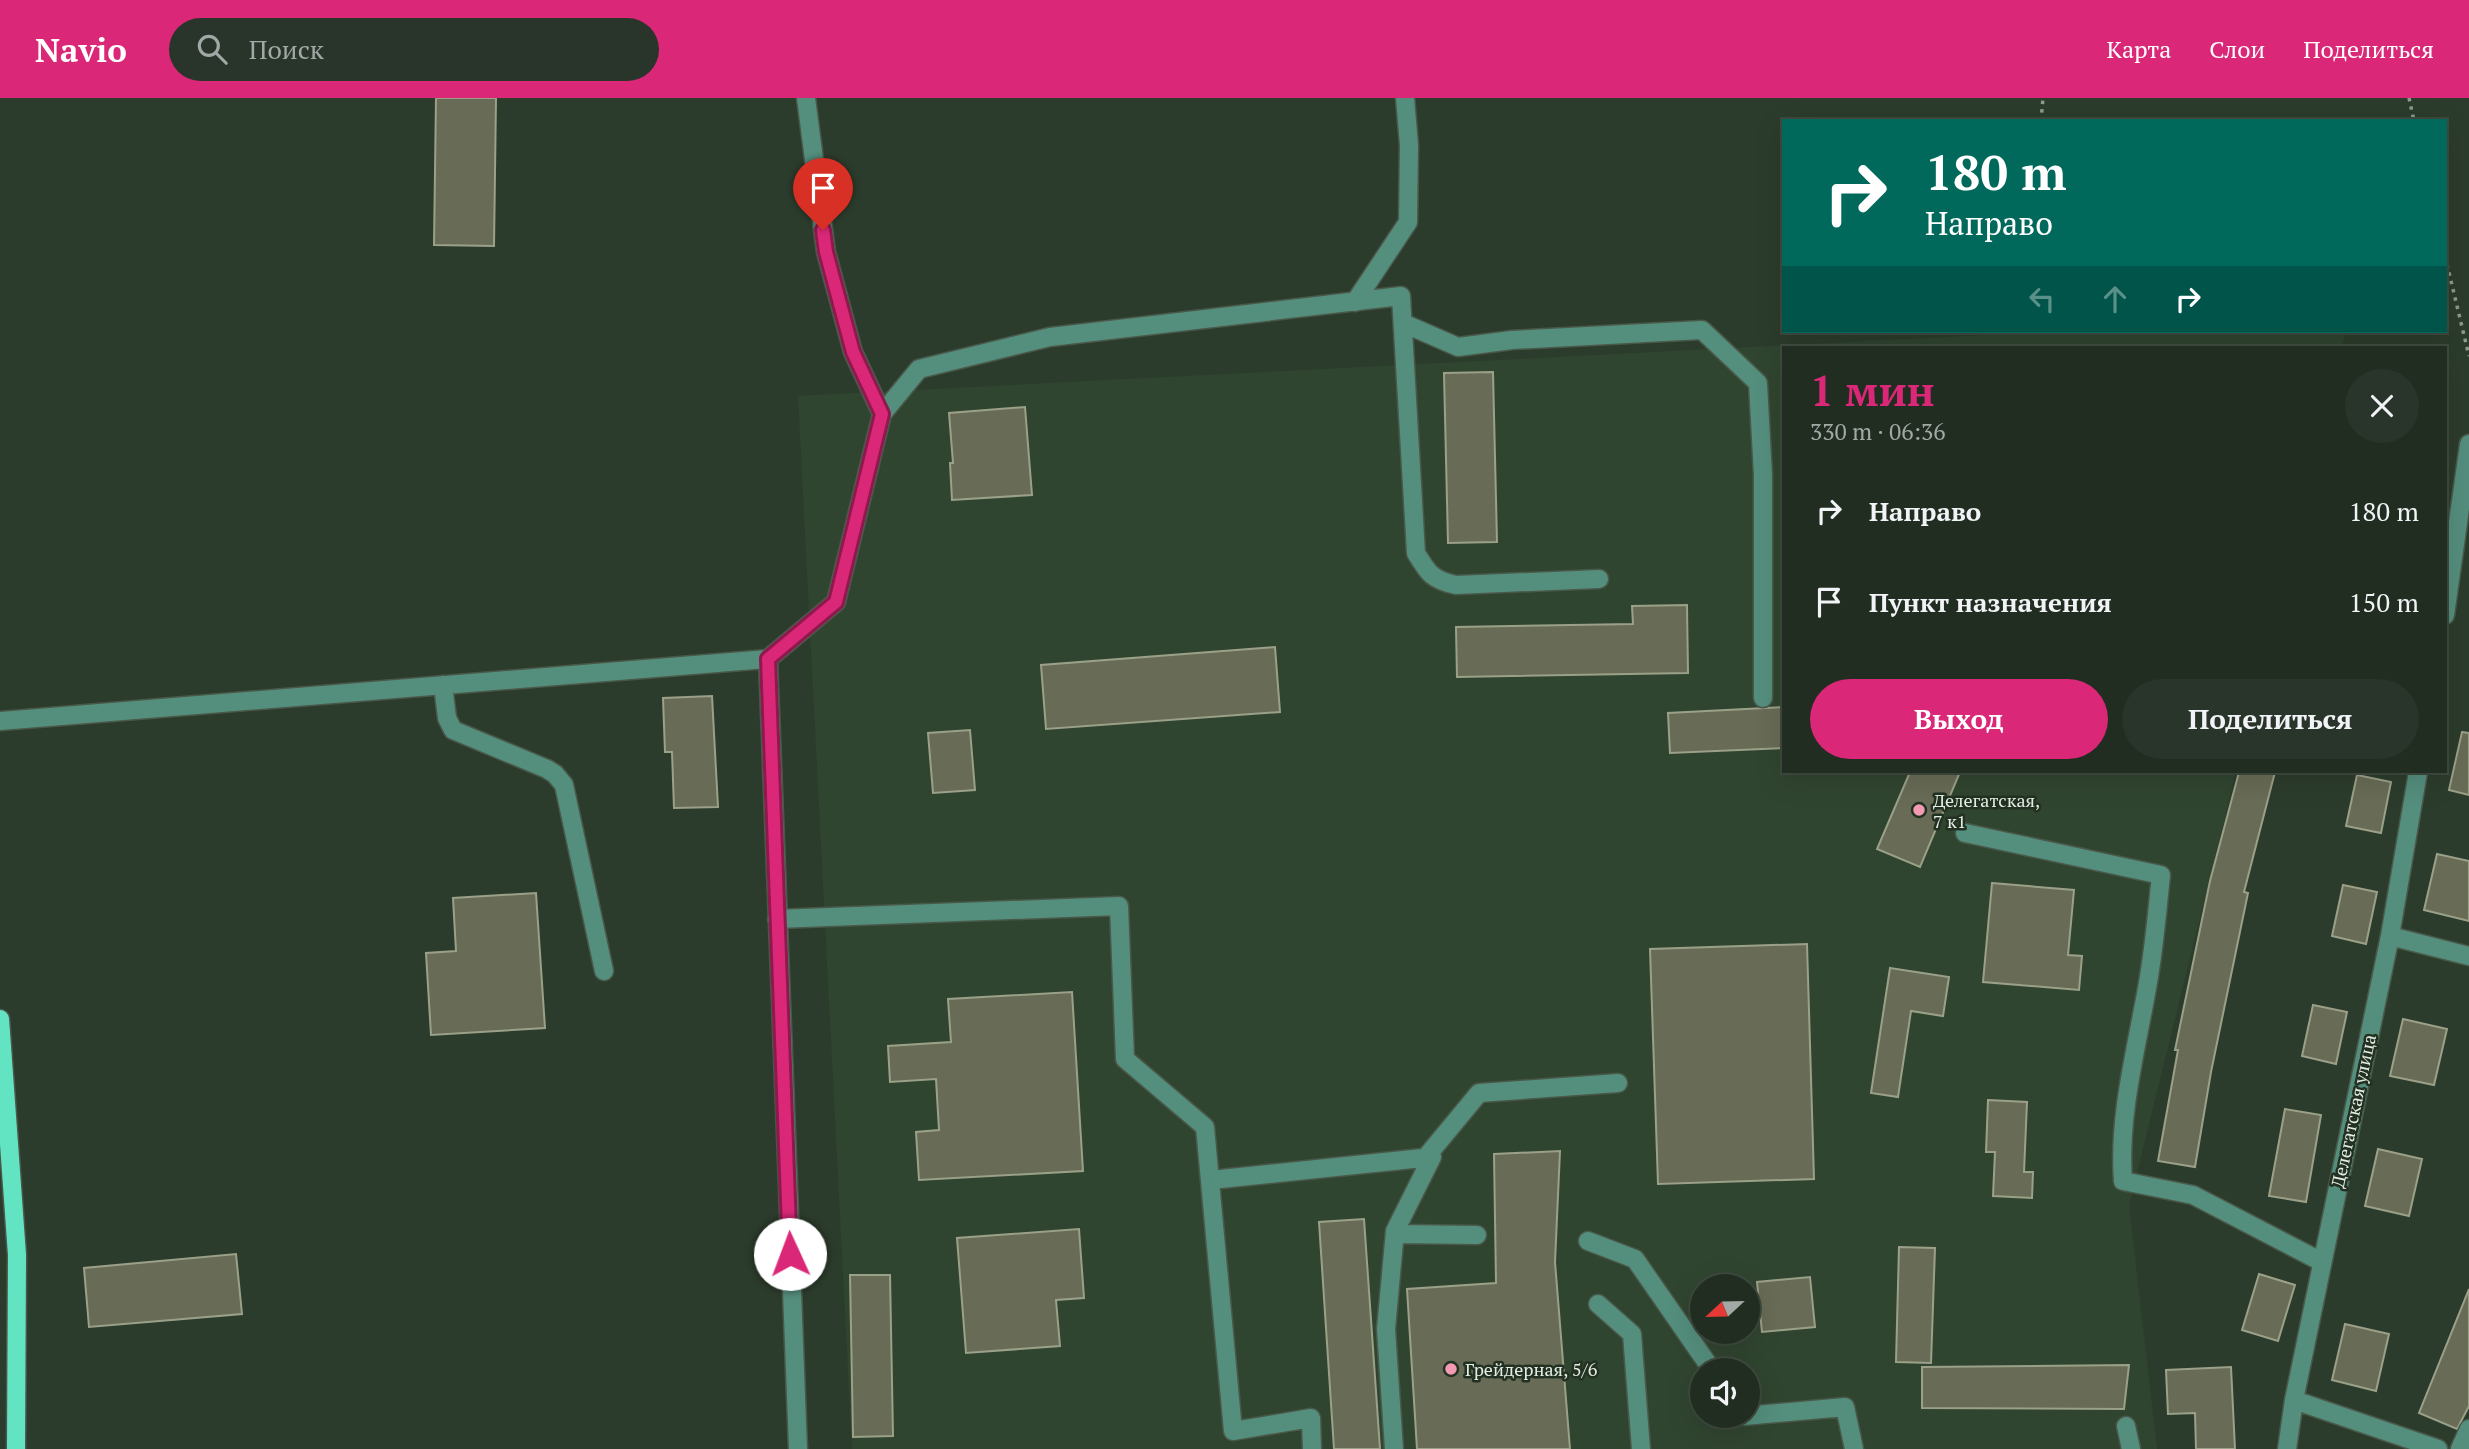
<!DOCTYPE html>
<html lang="ru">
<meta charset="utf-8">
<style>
:root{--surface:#212d21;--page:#29352a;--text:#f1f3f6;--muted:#a2a8a5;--line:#3e493f;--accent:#db2777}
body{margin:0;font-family:"PT Serif",serif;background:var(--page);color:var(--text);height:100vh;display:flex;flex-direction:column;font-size:26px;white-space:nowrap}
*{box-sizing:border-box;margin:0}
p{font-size:23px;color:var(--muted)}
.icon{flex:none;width:38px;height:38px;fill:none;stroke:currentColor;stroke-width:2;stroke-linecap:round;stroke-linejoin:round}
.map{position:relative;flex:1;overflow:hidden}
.side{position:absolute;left:1782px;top:248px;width:665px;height:427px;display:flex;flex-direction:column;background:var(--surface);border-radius:0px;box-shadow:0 7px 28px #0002,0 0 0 2px var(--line)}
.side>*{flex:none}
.top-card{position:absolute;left:1782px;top:21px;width:665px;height:214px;border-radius:0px;box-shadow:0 7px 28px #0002,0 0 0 2px var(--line);background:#00695c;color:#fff;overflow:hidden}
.needle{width:46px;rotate:248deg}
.controls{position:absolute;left:1690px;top:1176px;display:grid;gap:14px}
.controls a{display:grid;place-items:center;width:70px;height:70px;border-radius:50%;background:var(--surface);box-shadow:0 7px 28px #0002,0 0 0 2px var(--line);font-size:35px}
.pin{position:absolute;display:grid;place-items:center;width:60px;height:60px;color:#fff;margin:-72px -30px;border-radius:50% 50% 50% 0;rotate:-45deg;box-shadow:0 0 7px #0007}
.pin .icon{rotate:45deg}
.me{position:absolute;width:77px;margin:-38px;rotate:358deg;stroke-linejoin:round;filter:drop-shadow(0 0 5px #0008)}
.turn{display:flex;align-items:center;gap:24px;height:147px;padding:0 28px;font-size:32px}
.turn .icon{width:91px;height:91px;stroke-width:2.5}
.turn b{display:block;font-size:49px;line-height:60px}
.lanes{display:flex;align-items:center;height:66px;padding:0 28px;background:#0003;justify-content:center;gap:35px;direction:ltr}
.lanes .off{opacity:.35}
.round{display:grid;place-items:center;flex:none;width:74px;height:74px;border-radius:37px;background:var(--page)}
.headline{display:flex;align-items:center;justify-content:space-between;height:119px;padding:0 28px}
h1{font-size:42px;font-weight:700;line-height:52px;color:var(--accent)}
.primary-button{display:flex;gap:14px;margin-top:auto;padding:14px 28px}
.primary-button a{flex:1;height:80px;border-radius:42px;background:var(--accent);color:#fff;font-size:28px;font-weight:700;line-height:80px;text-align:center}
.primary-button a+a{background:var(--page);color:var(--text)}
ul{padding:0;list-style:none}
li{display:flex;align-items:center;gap:21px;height:91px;padding:0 28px}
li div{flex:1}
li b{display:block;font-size:26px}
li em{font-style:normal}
header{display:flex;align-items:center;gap:42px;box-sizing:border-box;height:98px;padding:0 35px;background:var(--accent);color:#fff}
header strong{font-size:33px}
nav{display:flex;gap:38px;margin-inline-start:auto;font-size:24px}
.search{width:490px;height:63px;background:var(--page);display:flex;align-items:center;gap:18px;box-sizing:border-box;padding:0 24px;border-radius:38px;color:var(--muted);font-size:26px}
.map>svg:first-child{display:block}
</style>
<header>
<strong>Navio</strong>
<div class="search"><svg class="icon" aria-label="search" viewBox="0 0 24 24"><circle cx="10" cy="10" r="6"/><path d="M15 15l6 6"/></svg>Поиск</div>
<nav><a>Карта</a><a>Слои</a><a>Поделиться</a></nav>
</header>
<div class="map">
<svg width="2469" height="1351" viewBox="0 0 2469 1351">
<rect width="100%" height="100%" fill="#2c3c2c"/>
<path fill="#304530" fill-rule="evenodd" d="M2065,233H2346L2342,250H1783V674H2236L2129,1107L2157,1351H852L798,298ZM1703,1188H1748V1234H1703ZM1703,1272H1748V1318H1703Z"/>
<path fill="#686c56" stroke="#9ba088" stroke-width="2" d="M436,0H496L494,148L434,147Z
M1493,274L1497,444L1448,445L1444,275Z
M1025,309L1032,397L952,402L950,365H953L949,315Z
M1687,507L1688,575L1457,579L1456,529L1633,526L1632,508Z
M1275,549L1280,614L1046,631L1041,567Z
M712,598L718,709L674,710L672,654H665L663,600Z
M1783,609V650L1670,655L1668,615Z
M970,632L975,692L933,695L928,635Z
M2462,634L2469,635V697L2449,692Z
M1910,674H1960L1920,769L1877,751Z
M2239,674H2275L2244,794L2248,795L2211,974L2195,1069L2158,1063L2178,952H2175L2210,783Z
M2357,677L2391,684L2381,735L2346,728Z
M2437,756L2469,763V823L2424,812Z
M1992,785L2074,792L2068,857L2082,858L2079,892L1983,884Z
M2343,787L2377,794L2366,846L2332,838Z
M536,795L545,930L431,937L426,855L456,853L453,800Z
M1807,846L1814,1081L1658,1086L1650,851Z
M1890,870L1949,879L1943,918L1911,913L1898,999L1871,995Z
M1072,894L1083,1073L919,1082L916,1034L939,1032L936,981L890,984L888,948L951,944L948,901Z
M2313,907L2347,914L2336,966L2302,958Z
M2403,921L2447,931L2434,987L2390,978Z
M1988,1002L2027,1004L2024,1074H2033L2032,1100L1993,1098L1995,1054H1986Z
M2285,1011L2321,1017L2306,1104L2269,1098Z
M2378,1051L2422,1061L2409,1118L2365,1108Z
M1560,1053L1555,1164L1570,1351H1417L1407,1191L1496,1185L1494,1056Z
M1364,1121L1380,1351H1334L1319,1124Z
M1079,1131L1084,1200L1056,1202L1060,1248L966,1255L957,1140Z
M1899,1149L1935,1150L1931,1265L1896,1264Z
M236,1156L242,1216L89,1229L84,1170Z
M2259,1176L2295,1187L2278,1243L2242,1232Z
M850,1177H890L893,1338L853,1339Z
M1810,1179L1815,1229L1762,1234L1757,1184Z
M2469,1191V1308L2457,1331L2419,1315Z
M2345,1226L2389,1236L2376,1293L2332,1282Z
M2129,1267L2124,1311L1922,1310V1269Z
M2231,1269L2235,1351H2196L2195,1315L2168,1316L2166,1272Z"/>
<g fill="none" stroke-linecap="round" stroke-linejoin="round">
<g stroke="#495849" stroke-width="21">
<path id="minor" d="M806,0L826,154L853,254L882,316
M1355,204L1408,124L1409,47L1405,0
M1403,225L1458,249L1512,242L1702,232L1758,285L1763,377V600
M2445,517L2469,346
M768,561L798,1351
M443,587L447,620L453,632L547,671L555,676L564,687L604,873
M0,623L768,561L836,504L882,316L919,271L1050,239L1401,198L1416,455C1428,475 1432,482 1456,487L1599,481
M1965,735L2161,777C2157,815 2154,853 2147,890C2136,953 2118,1019 2123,1083L2193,1097L2322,1164
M777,821L1119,808L1125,961L1205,1029L1233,1333L1311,1320L1312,1351
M2390,838L2469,858
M1426,1059L1479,995L1618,985
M1211,1082L1432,1059L1395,1133L1386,1231L1394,1351
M1395,1136L1477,1137
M1588,1143L1635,1161L1712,1272
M1598,1206L1632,1236L1641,1351
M2294,1302L2438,1351
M1744,1318L1845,1309L1854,1351
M2126,1328L2131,1351
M2287,1351L2294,1302L2390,838L2418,674
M2460,1351L2469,1331"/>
</g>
<g stroke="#495849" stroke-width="21">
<path id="major" d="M0,921L17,1157L16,1351"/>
</g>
<path stroke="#8d9a8d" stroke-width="3.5" stroke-dasharray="3.5 5" stroke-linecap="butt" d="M2409,0L2414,23
M2041,23L2043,0
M2445,158L2469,258"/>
<use href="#minor" stroke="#548e7d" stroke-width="18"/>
<use href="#major" stroke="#62e4c2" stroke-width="18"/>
</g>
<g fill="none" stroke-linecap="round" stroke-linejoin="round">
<g stroke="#8e194d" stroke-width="18">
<path id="route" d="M790,1156L768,561L836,504L882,316L853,254L826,154L823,132"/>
</g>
<use href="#route" stroke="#db2777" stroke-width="12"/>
</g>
<g fill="#f19ab2" stroke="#223122" stroke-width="2.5">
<circle cx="1919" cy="712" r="7"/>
<circle cx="1451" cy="1271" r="7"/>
</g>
<g text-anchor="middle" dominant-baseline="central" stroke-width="5" stroke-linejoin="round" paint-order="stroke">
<g font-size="18" fill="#e3ede3" stroke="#223122" text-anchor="start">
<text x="1933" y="702">Делегатская,<tspan x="1933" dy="21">7 к1</tspan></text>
<text x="1465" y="1271">Грейдерная, 5/6</text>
</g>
<g font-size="18" fill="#e3ede3" stroke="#223122">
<text transform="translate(2353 1013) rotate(-78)">Делегатская улица</text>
</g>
</g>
</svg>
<div class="controls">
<a><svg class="needle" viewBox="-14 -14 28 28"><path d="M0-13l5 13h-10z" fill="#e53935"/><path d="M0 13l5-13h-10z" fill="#a2a8a5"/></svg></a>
<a><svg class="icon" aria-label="sound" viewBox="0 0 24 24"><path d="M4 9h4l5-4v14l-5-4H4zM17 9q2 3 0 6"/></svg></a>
</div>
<div class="pin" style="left:823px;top:132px;background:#d93025"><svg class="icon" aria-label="arrive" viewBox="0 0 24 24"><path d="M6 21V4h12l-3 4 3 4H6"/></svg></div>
<svg class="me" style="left:790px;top:1156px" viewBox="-20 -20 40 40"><circle r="19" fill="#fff"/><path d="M0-13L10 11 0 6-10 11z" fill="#db2777"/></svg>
<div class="top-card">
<div class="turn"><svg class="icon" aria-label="right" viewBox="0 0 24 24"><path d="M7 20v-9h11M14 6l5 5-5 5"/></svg><div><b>180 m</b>Направо</div></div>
<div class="lanes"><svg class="icon off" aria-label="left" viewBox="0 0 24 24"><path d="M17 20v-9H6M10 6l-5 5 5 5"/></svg><svg class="icon off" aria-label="ahead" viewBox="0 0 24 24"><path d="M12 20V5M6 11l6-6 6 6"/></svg><svg class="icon" aria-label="right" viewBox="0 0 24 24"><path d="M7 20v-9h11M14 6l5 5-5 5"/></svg></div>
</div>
<section class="side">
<div class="headline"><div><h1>1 мин</h1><p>330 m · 06:36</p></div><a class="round"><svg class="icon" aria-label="close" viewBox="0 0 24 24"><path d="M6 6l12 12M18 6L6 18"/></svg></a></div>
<ul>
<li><svg class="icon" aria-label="right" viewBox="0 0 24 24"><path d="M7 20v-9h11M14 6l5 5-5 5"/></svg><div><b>Направо</b></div><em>180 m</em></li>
<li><svg class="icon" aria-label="arrive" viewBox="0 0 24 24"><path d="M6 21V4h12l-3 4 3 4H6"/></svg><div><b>Пункт назначения</b></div><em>150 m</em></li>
</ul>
<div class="primary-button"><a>Выход</a><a>Поделиться</a></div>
</section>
</div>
